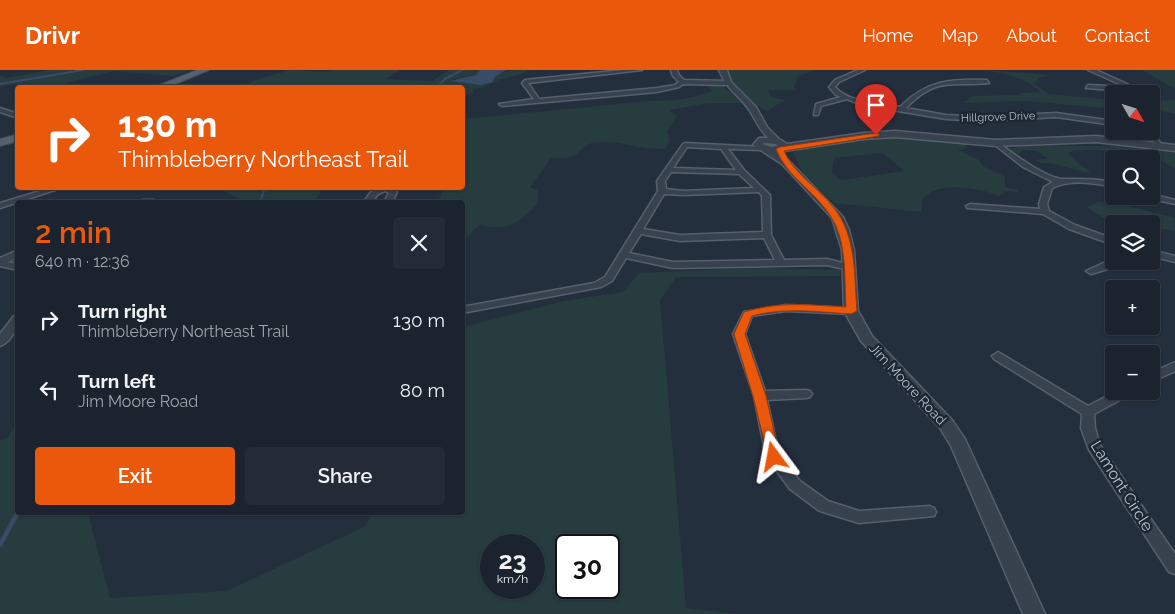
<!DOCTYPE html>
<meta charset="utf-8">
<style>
:root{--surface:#1b232e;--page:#242b36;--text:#f1f3f6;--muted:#a0a4aa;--line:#39404a;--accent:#ea580c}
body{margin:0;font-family:Raleway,sans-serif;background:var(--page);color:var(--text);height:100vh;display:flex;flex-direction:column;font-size:19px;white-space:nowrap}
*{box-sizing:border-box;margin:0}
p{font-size:16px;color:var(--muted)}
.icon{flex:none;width:28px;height:28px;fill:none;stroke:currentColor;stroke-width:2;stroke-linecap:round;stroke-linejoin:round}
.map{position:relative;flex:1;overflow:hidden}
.details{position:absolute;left:15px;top:130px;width:450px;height:315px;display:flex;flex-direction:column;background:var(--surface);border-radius:5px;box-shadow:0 1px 4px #0004,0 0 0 1px var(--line)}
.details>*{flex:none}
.hud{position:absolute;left:15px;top:15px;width:450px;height:105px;border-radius:5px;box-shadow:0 1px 4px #0004,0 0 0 1px var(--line);background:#ea580c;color:#fff;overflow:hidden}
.needle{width:32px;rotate:129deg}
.controls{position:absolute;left:1105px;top:15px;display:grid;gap:10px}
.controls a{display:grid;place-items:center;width:55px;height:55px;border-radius:5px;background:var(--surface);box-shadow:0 1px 4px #0004,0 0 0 1px var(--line);font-size:25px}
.speed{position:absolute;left:480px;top:464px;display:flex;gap:10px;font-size:25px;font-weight:700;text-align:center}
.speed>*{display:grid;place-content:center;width:65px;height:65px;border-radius:50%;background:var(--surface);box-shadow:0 1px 4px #0004,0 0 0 1px var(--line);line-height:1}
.speed small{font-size:12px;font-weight:400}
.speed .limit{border:2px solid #111;border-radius:8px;background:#fff;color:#111}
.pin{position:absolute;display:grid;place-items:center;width:42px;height:42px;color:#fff;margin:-51px -21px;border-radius:50% 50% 50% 0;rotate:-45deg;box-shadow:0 0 5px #0007}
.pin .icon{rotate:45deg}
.me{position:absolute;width:55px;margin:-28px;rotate:347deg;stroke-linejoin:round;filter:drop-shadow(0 0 4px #0008)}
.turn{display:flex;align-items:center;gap:18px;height:105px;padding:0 20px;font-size:22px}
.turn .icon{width:65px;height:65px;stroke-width:2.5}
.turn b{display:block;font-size:35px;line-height:42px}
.round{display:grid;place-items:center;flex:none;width:52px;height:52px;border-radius:5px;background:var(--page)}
.headline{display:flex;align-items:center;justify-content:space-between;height:85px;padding:0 20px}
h1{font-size:30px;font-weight:600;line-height:38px;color:var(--accent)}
.primary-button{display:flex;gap:10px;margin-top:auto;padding:10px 20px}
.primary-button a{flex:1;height:58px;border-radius:5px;background:var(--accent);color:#fff;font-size:20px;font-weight:600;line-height:58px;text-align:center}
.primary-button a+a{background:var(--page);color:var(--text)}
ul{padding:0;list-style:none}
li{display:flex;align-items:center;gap:15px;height:70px;padding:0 20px}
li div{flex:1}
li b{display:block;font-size:19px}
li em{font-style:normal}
header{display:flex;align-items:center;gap:30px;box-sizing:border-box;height:70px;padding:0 25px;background:var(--accent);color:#fff}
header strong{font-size:24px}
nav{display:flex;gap:28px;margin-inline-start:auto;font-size:18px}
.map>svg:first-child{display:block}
</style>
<header>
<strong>Drivr</strong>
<nav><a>Home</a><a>Map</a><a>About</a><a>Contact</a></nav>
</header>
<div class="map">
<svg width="1175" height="544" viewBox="0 0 1175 544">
<rect width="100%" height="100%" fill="#242f3e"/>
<path fill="#263c3f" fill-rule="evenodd" d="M50,0H190L173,6L114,1L69,12L64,18L23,17L15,14L0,16V6L6,8Z
M291,0C305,0 321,4 334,0H400L385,9L432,11L449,0H480L476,5L450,10L456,12H492C499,0 514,0 529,0C519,6 510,7 499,10C490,14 483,18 473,19V23L463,26L462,18H287L269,16L238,18L258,9Z
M729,0H814L797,7L794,17L796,20H768L771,27L785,30L767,41C754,33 728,17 729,0Z
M982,0L1050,5L1039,8L1034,14L1049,24L1114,30V39L1028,31L964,33L973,26L1021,25L1019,23L1040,22C1025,6 1002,3 982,0Z
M1142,0H1175V19Z
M703,14L722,15L742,33H709L669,40L677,46L667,62L670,71L665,79C642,80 621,71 598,72C582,73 582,83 571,87C566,89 557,88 551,88L530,117L538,121L537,135C513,156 512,160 479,155L463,171L462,132H435L441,126L443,118H462L463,49L649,31C671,31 692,29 713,21Z
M1175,30V44L1158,40L1151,42L1154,31Z
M902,66L967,74L964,79L958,80L979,90C983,100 997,101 1005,107V117L1017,120L1019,123L1008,121L999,126C984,119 947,113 931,122C928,124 925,127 922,130L921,142L834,133L804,105L793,83L798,80L878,68ZM882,83L905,101L841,110L832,103L834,88Z
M1037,76H1115L1175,83V98C1168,95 1162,90 1154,88C1138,83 1084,76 1068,83L1079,94L1090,101L1088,103L1050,93H1041L1035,90L1048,89L1037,81L1023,80L1018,85L1009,82V79C1018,76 1028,77 1037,76Z
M215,118H323L316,129L312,132H239L240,129Z
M1097,132C1124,133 1148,142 1174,147L1175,161L1151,157V154C1123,154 1110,155 1087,137Z
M758,198L840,200V206L676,207L660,230L686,538L737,544H0V370L7,369L17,352L18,442L88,443L110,528L227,521L366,456L371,443L462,442L463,257L564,231L623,222L639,203ZM491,475H534V518H491ZM566,475H609V518H566Z"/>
<path fill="#394c67" d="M480,0H506L495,7L492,12L481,15L450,11L476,5Z"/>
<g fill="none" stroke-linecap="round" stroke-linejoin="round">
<path stroke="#394c67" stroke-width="2" d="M0,14L83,0
M436,18L445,9L462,0
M260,132L265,118"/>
<path stroke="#394c67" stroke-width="4.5" d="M0,475L18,442"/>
<g stroke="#565f6c" stroke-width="3">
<path id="minor" d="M623,0H642L528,13L539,29L657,18L675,15L679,12L673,6L671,0H677L679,5L684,10L727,11L730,13L727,15L683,14L679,17L657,22L502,36L499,34L534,29L522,13L525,10Z
M858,0H865L839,12L835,17C849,33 880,34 900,37C927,10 950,9 987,10L989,13C951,17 937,6 906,38L946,45L986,47L1056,43L1114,51V55L1056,47L986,51L946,49L862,35L847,29L821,36L818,45H814L816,34L841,27L836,25L829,17L835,10Z
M1088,0H1096L1138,19L1135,21L1128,18L1126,21L1086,18L1088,15L1126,17Z
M0,38L18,44V48L0,42Z
M1151,47L1154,48V50L1151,51Z
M1138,61C1149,61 1156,66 1162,75L1157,76L1153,70Z
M994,72H998C1010,82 1047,109 1063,109C1081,109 1095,108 1114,113V117C1093,113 1072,109 1052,118L1047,134L1049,141L1075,155L1114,169V175L1069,159L1043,144L967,138L966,136L970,134L1040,139L1039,134L1044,117L1053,112L1023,97L994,74Z
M685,73L764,77V79L762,80L728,79L744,100L770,125L771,165L784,190L827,189L851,195L853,197L851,199L848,200L827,195L673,198L626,188L612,211L601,217L462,243V237L594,213L605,207L658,121L657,111L683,74ZM687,77L721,79L736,100L673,98ZM671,102L739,104L754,118L684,121L666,119L665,111ZM759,122L762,126L763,162L680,165L643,159L664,124L684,125ZM641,164L680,171L764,168L775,190L673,192L629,183Z
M50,118H61L0,138V133Z
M379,118C386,118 392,116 397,122L392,132H384L389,123L385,121L378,124L372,132H364L370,123Z
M1151,124L1175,130V134L1148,128L1147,126H1151Z
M143,130H154L158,132H142Z
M18,180V187L8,192L18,194V200L0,196V188Z
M1151,180L1175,186V192L1151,186Z
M1114,188V191H1120L1108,199L1091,204L1086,201Z
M786,235L851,238L856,241L851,244L786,241L752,246L745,264L765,321L806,320L810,321L812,324L810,327L806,328L767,330L779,385L800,411L828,431L859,441L929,436L934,438L936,442L934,446L859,453L823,442L818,440L790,419L766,387L754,326L733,264L744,242Z
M18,245C18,256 12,272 0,276V264L14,246Z
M998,282L1088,336L1117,321H1133L1131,324L1094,344L1095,358L1100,375L1175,484V504L1169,502L1089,380L1081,358L1082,344L994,289L992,286Z
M1175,292V301L1151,312V303Z"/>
</g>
<g stroke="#565f6c" stroke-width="3">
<path id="tertiary" d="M719,0H727L731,12L756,37L767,57L779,69L787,74L864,63L895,61L996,70L1096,66L1175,75V81L1096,72L996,76L895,67L864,69L778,82L788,90L843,147L849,160L854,180L858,241L872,266L952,350L965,369L1045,544H1023L951,376L940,358L861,271L844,241L842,180L832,148L782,94L753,75L759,68H768C760,60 756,51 750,41C739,24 728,22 719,0ZM764,73L776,74L778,76L771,77L763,74Z"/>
</g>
<g stroke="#414a57" stroke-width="2">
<path id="primary" d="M197,0H209L166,18H152Z
M18,64V71L0,76V69Z"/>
</g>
<use href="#minor" fill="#38414e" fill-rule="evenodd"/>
<use href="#tertiary" fill="#38414e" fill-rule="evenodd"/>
<use href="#primary" fill="#56606e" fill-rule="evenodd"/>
</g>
<path fill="#ea580c" stroke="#983908" d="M876,63H879V66L784,81C794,104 819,118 834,138C857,167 854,206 857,241L851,244C818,242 785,237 752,246L745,264L766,326L780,387L778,391L774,392L769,391L753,326L734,264L743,244L744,242C781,231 808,235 846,237C844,205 848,168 827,141C811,119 786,105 776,79L780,77Z"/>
<g text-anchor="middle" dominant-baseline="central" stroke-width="5" stroke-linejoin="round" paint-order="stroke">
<g font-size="11" fill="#b4bcc9" stroke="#1d2633">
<text transform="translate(998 47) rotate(-2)">Hillgrove Drive</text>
</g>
<g font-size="14" fill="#b4bcc9" stroke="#1d2633">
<text transform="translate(908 314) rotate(47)">Jim Moore Road</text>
</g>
<g font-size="16" fill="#b4bcc9" stroke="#1d2633">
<text transform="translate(1122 416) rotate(58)">Lamont Circle</text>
</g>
</g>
</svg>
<div class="controls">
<a><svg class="needle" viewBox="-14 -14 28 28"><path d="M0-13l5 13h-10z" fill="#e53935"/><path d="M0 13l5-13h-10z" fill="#a0a4aa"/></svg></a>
<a><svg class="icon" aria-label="search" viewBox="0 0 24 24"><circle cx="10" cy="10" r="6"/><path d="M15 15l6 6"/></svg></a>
<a><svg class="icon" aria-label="layers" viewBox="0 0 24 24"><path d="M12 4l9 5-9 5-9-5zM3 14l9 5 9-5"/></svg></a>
<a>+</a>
<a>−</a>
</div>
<div class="speed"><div>23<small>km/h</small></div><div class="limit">30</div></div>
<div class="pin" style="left:876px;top:65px;background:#d93025"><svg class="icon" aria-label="arrive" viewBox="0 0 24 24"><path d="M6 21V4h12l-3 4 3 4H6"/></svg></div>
<svg class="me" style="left:774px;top:387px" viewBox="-20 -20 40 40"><path d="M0-17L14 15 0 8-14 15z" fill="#ea580c" stroke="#fff" stroke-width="4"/></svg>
<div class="hud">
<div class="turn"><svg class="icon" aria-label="right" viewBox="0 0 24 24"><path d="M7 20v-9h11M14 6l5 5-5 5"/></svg><div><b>130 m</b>Thimbleberry Northeast Trail</div></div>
</div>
<section class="details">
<div class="headline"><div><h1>2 min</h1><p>640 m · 12:36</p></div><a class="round"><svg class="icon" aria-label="close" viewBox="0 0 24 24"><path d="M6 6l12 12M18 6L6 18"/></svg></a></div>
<ul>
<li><svg class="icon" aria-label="right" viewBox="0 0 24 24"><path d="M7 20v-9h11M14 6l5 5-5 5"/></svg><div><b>Turn right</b><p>Thimbleberry Northeast Trail</p></div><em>130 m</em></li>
<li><svg class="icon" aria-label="left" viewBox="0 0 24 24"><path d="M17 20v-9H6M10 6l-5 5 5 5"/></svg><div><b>Turn left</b><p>Jim Moore Road</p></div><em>80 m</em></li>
</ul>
<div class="primary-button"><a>Exit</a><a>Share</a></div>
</section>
</div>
